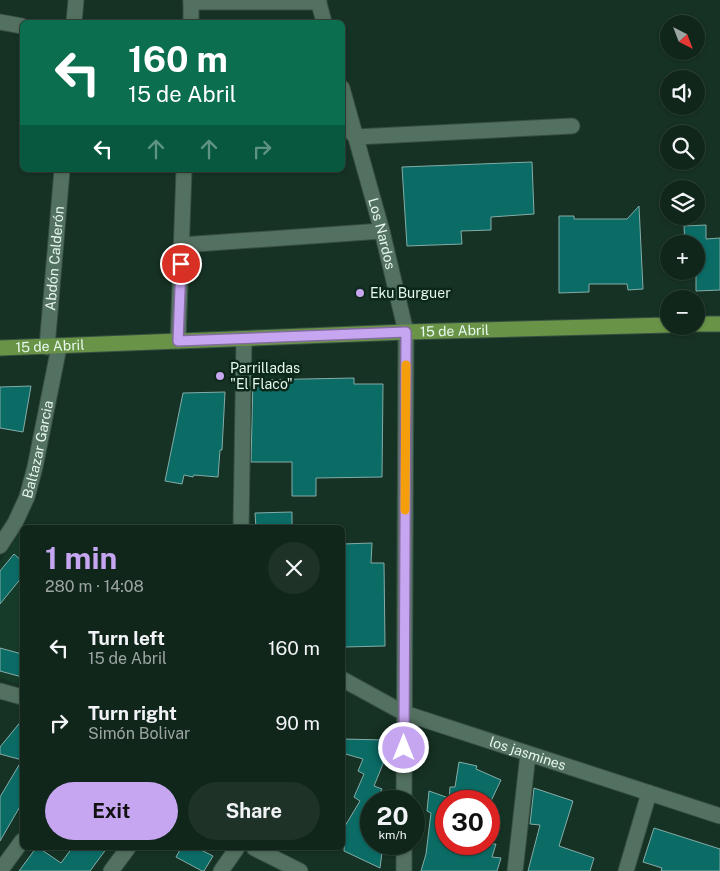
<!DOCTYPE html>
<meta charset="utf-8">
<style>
:root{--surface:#10261b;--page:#1e3228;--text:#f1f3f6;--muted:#9ca5a3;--line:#30433a;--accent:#c6a6f0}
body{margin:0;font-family:"Public Sans",sans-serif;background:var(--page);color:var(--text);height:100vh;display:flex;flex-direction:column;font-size:19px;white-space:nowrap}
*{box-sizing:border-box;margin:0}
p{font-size:16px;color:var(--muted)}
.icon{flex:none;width:28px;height:28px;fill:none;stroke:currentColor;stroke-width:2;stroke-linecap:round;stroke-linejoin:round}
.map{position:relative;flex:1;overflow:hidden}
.side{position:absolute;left:20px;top:525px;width:325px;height:325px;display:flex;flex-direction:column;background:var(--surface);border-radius:8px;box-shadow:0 1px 4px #0004,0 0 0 1px var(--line)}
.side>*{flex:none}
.top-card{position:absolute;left:20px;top:20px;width:325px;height:152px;border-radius:8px;box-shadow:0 1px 4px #0004,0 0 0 1px var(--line);background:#0b6e4f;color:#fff;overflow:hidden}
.needle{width:32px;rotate:138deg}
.buttons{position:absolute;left:660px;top:15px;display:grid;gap:10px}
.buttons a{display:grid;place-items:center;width:45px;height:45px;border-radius:50%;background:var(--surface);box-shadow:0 1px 4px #0004,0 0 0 1px var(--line);font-size:25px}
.speed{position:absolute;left:360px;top:790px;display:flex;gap:10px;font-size:25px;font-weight:700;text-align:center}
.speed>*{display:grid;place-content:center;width:65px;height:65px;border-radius:50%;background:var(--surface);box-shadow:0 1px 4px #0004,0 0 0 1px var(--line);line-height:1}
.speed small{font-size:12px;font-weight:400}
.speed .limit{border:8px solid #d22;background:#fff;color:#111}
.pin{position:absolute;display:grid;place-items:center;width:42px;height:42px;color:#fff;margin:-21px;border:2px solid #fff;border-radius:50%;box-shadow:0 1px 5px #0007}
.me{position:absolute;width:55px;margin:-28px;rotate:0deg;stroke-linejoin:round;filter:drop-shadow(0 0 4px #0008)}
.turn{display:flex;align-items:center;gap:18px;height:105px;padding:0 25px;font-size:22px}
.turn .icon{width:65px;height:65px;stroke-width:2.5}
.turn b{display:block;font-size:35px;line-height:42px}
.lanes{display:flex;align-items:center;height:48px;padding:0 25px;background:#0003;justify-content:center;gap:25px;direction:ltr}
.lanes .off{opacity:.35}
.round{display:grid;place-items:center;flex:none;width:52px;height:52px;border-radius:26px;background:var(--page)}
.overview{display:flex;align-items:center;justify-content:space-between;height:85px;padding:0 25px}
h1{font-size:30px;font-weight:700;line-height:38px;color:var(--accent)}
.primary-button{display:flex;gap:10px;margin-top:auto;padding:10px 25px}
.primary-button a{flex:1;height:58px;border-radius:30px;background:var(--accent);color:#111;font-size:20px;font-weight:700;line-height:58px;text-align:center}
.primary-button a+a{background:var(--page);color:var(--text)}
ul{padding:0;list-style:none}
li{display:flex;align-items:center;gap:15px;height:75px;padding:0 25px}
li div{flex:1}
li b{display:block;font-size:19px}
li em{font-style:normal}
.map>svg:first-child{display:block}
</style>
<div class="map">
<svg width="720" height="871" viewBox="0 0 720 871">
<rect width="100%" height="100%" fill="#163224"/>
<path fill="#163b28" d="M22,531V685L0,678V562Z"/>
<path fill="#0b6b65" stroke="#84aca8" d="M532,162L534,214L491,217V230L461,231L462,244L407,246L402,167Z
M639,206L643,289L628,290L627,284H589V292L559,293V216H574V219H627Z
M706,225V239L720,238V290L696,291V244H685L684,226Z
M354,378V384H383L382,477L316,478V496H292V462H251L253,380Z
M31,386L23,432L0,428V387Z
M225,392L222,450H220L218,477L194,475L193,477L184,475L182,484L165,481L183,393Z
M292,512V528H256L255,513Z
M372,543L371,563H384L385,646L344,647L342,544Z
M14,554L22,561V577L0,604V571Z
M0,648L22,654V677L0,671Z
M22,720V760L0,754V747Z
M342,739L386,740L385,759L374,786L382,789L376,801H371V844H383L380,868L344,851L345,826L360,801L354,797L364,774L358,771L363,759L342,753Z
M22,760V803L0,841V797Z
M459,762L477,766L476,769L501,780L491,801H449L450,787H455Z
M534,788L573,801L559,846L594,858L590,871H528L540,825L530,824Z
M429,791L446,797V844H496L492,857L501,858L497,871H421L426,854L431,813L427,811Z
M654,828L720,849V871H661L662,868L643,862Z
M36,848H39L61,863L72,848H107L90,871H19Z
M181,848H197L213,856L204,871H202L176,857Z"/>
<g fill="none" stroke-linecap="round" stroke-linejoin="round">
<g stroke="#374f43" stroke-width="17">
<g id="minor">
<path d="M318,0L324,22"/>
<path d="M191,2H319"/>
<path d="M0,22L22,26"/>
<path d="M74,22L76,0"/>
<path d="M191,22V0"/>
<path id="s1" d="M342,88L382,231L406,332L404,801"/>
<path d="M350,131L356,137L572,126"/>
<path d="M181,245L382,231"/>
<path d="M178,341L184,170"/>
<path id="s2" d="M47,347L62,170"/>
<path d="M241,528L244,339"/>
<path id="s3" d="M0,546L15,523L27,497L35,467L59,347"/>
<path id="s4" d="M342,679L404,713L720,816"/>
<path d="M0,691L22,697"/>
<path d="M254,848L300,871"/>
<path d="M0,871L22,841"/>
<path d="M111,871L128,848"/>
<path d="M221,871L237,848"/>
<path d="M404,871V844"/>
<path d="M515,871L528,754"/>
<path d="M626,871L649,793"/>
</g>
</g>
<g stroke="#374f43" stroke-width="17">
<g id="major">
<path d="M696,324H720"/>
<path id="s5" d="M0,348L406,332L669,325"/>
</g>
</g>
<use href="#minor" stroke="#537160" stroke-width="15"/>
<use href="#major" stroke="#699447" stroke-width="15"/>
</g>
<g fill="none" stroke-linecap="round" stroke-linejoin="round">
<g stroke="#816c9c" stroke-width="12">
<path id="route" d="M181,264L178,341L406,332L404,748"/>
</g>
<use href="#route" stroke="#c6a6f0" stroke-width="9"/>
<path stroke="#f59e0b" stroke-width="9" d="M405,510L406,365"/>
</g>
<g fill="#c6a6f0" stroke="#0c281a" stroke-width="2">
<circle cx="360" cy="293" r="5"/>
<circle cx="220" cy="376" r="5"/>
</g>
<g text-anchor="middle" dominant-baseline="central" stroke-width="5" stroke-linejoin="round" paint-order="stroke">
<g font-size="14" fill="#e6f7ed" stroke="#0c281a">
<text stroke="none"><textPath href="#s1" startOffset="151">Los Nardos</textPath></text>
<text stroke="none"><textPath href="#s2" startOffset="89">Abdón Calderón</textPath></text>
<text stroke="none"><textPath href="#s5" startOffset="455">15 de Abril</textPath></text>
<text stroke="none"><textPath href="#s5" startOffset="50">15 de Abril</textPath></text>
<text stroke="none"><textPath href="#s3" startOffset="105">Baltazar Garcia</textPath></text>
<text stroke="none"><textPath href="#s4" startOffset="201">los jasmines</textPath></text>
</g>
<g font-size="14" fill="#e6f7ed" stroke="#0c281a" text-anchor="start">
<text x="370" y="293">Eku Burguer</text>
<text x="230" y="368">Parrilladas<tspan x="230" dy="16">"El Flaco"</tspan></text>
</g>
</g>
</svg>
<div class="buttons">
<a><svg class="needle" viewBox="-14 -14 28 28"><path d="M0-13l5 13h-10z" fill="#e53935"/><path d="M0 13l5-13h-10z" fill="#9ca5a3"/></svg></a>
<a><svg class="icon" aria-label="sound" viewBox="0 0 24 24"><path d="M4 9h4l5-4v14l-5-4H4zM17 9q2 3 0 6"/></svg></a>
<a><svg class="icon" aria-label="search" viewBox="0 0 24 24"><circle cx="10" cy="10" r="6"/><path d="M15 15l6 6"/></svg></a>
<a><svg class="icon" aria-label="layers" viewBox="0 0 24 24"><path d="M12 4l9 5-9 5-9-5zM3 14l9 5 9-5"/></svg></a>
<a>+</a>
<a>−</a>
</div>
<div class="speed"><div>20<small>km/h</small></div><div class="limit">30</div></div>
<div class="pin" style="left:181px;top:264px;background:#d93025"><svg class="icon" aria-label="arrive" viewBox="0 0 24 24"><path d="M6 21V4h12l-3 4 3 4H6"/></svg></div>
<svg class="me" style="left:404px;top:748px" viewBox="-20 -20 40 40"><circle r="17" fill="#c6a6f0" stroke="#fff" stroke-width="3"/><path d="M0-11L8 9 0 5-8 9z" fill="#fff"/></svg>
<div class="top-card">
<div class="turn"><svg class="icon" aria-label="left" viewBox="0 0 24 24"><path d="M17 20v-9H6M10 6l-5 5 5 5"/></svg><div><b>160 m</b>15 de Abril</div></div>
<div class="lanes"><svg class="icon" aria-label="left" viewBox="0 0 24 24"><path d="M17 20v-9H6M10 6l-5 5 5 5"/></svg><svg class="icon off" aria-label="ahead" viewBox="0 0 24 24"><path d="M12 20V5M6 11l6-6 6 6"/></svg><svg class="icon off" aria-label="ahead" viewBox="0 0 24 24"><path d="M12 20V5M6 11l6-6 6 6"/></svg><svg class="icon off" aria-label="right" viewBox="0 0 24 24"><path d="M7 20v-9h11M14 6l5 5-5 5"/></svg></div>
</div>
<section class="side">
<div class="overview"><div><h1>1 min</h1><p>280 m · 14:08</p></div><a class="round"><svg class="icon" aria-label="close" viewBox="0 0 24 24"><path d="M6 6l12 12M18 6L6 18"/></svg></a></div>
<ul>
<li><svg class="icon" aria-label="left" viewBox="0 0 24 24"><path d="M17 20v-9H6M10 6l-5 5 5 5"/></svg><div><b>Turn left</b><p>15 de Abril</p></div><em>160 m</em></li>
<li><svg class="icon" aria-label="right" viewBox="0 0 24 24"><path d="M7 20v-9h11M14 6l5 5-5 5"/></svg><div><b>Turn right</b><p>Simón Bolivar</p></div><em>90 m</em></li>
</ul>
<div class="primary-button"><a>Exit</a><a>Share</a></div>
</section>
</div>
